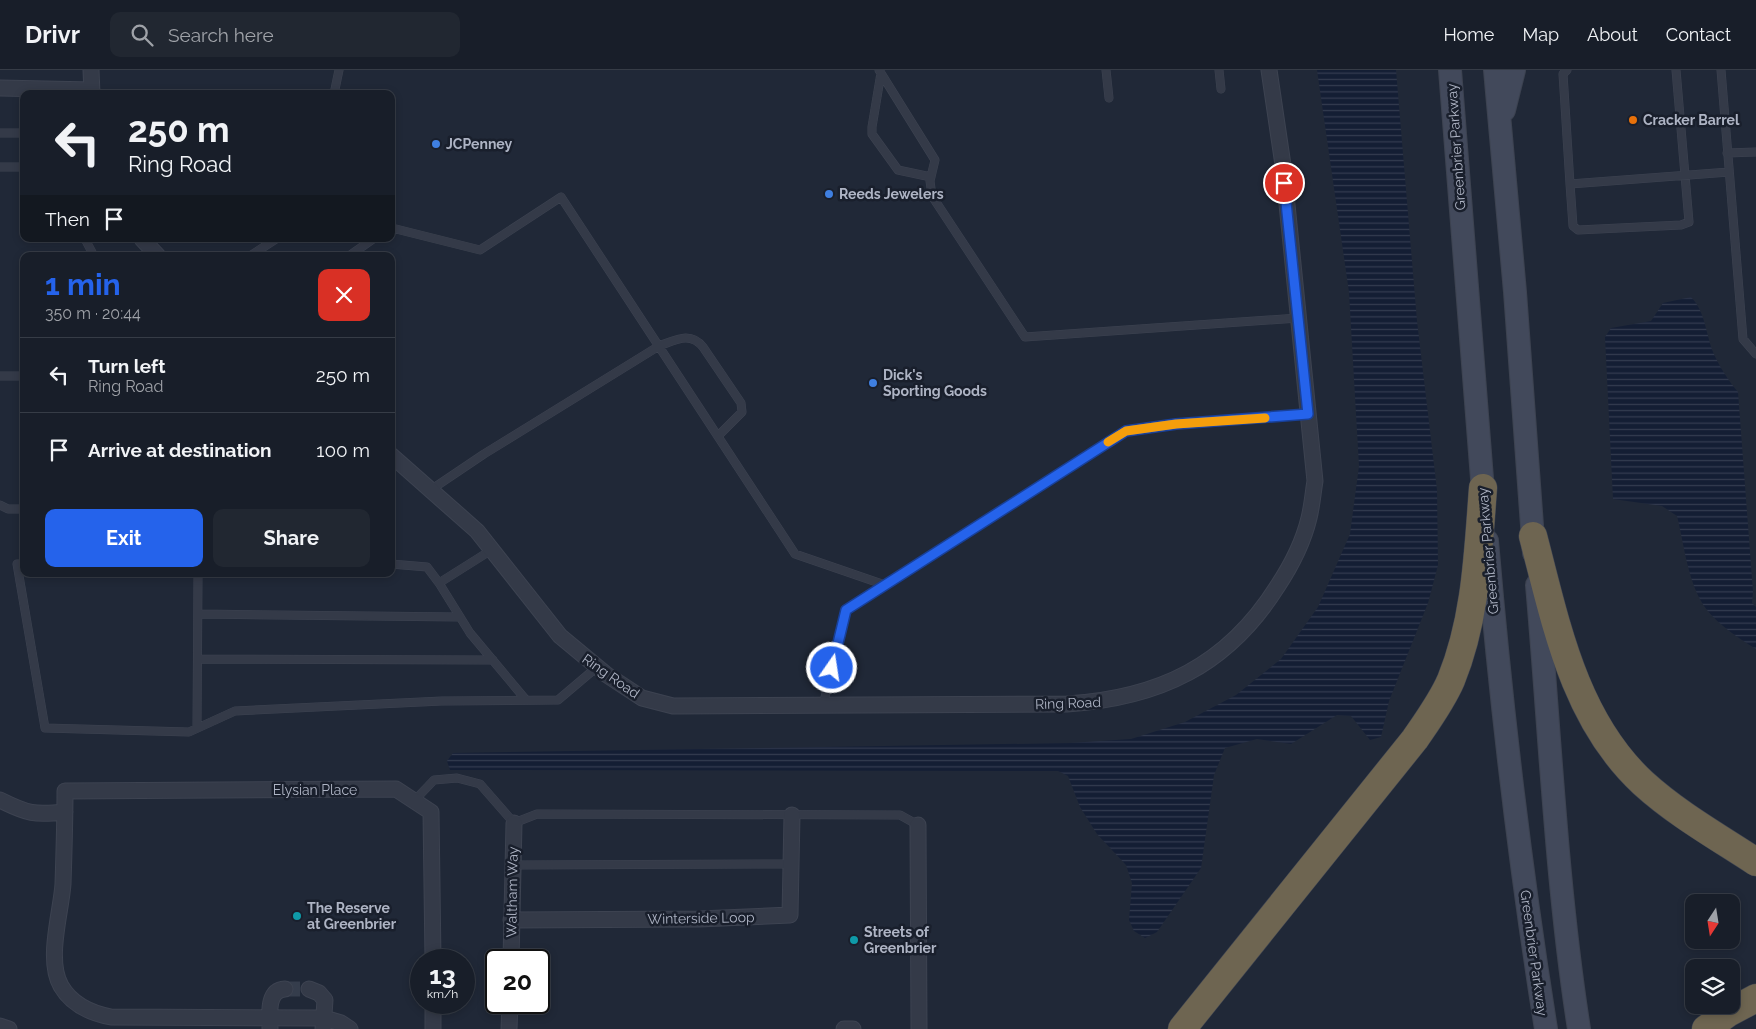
<!DOCTYPE html>
<meta charset="utf-8">
<style>
:root{--surface:#181e29;--page:#212731;--text:#f1f3f6;--muted:#9fa2a8;--line:#363c46;--accent:#2563eb}
body{margin:0;font-family:Raleway,sans-serif;background:var(--page);color:var(--text);height:100vh;display:flex;flex-direction:column;font-size:19px;white-space:nowrap}
*{box-sizing:border-box;margin:0}
p{font-size:16px;color:var(--muted)}
.icon{flex:none;width:28px;height:28px;fill:none;stroke:currentColor;stroke-width:2;stroke-linecap:round;stroke-linejoin:round}
.map{position:relative;flex:1;overflow:hidden}
.details{position:absolute;left:20px;top:182px;width:375px;height:325px;display:flex;flex-direction:column;background:var(--surface);border-radius:10px;box-shadow:0 2px 8px #0003,0 0 0 1px var(--line)}
.details>*{flex:none}
.hud{position:absolute;left:20px;top:20px;width:375px;height:152px;border-radius:10px;box-shadow:0 2px 8px #0003,0 0 0 1px var(--line);background:#181e29;color:var(--text);overflow:hidden}
.needle{width:32px;rotate:192deg}
.fabs{position:absolute;left:1685px;top:824px;display:grid;gap:10px}
.fabs a{display:grid;place-items:center;width:55px;height:55px;border-radius:10px;background:var(--surface);box-shadow:0 2px 8px #0003,0 0 0 1px var(--line);font-size:25px}
.speed{position:absolute;left:410px;top:879px;display:flex;gap:10px;font-size:25px;font-weight:700;text-align:center}
.speed>*{display:grid;place-content:center;width:65px;height:65px;border-radius:50%;background:var(--surface);box-shadow:0 2px 8px #0003,0 0 0 1px var(--line);line-height:1}
.speed small{font-size:12px;font-weight:400}
.speed .limit{border:2px solid #111;border-radius:8px;background:#fff;color:#111}
.pin{position:absolute;display:grid;place-items:center;width:42px;height:42px;color:#fff;margin:-21px;border:2px solid #fff;border-radius:50%;box-shadow:0 1px 5px #0007}
.me{position:absolute;width:55px;margin:-28px;rotate:13deg;stroke-linejoin:round;filter:drop-shadow(0 0 4px #0008)}
.turn{display:flex;align-items:center;gap:18px;height:105px;padding:0 25px;font-size:22px}
.turn .icon{width:65px;height:65px;stroke-width:2.5}
.turn b{display:block;font-size:35px;line-height:42px}
.then{display:flex;align-items:center;height:48px;padding:0 25px;background:#0003;gap:10px;font-size:19px}
.round{display:grid;place-items:center;flex:none;width:52px;height:52px;border-radius:10px;background:var(--page)}
.overview{display:flex;align-items:center;justify-content:space-between;height:85px;padding:0 25px}
h1{font-size:30px;font-weight:700;line-height:38px;color:var(--accent)}
.cta{display:flex;gap:10px;margin-top:auto;padding:10px 25px}
.cta a{flex:1;height:58px;border-radius:10px;background:var(--accent);color:#fff;font-size:20px;font-weight:700;line-height:58px;text-align:center}
.cta a+a{background:var(--page);color:var(--text)}
ul{padding:0;list-style:none}
li{display:flex;align-items:center;gap:15px;height:75px;padding:0 25px;border-top:1px solid var(--line)}
li div{flex:1}
li b{display:block;font-size:19px}
li em{font-style:normal}
header{display:flex;align-items:center;gap:30px;box-sizing:border-box;height:70px;padding:0 25px;background:var(--surface);border-bottom:1px solid var(--line)}
header strong{font-size:24px}
nav{display:flex;gap:28px;margin-inline-start:auto;font-size:18px}
.search{width:350px;height:45px;background:var(--page);display:flex;align-items:center;gap:12px;box-sizing:border-box;padding:0 18px;border-radius:10px;color:var(--muted);font-size:19px}
.map>svg:first-child{display:block}
</style>
<header>
<strong>Drivr</strong>
<div class="search"><svg class="icon" aria-label="search" viewBox="0 0 24 24"><circle cx="10" cy="10" r="6"/><path d="M15 15l6 6"/></svg>Search here</div>
<nav><a>Home</a><a>Map</a><a>About</a><a>Contact</a></nav>
</header>
<div class="map">
<svg width="1756" height="959" viewBox="0 0 1756 959">
<defs>
<pattern id="water-rules" width="6" height="5" patternUnits="userSpaceOnUse" patternTransform="scale(1.25)"><rect width="6" height="5" fill="#141e34"/><path d="M0 2.5h6" fill="none" stroke="#343c50"/></pattern>
</defs>
<rect width="100%" height="100%" fill="#202837"/>
<path fill="url(#water-rules)" d="M1317,0H1396L1417,251L1437,420L1438,495L1428,533L1389,631L1381,667L1370,670L1351,646L1337,645L1291,674L1257,669L1225,678L1214,705L1201,798L1157,862L1145,868L1134,861L1129,850L1132,813L1126,795L1097,764L1080,737L1068,706L1058,701L450,700L447,691L453,683L1070,673L1131,669L1185,652L1236,625L1281,589L1318,537L1350,464L1359,396L1349,222Z
M1691,227C1705,241 1706,264 1713,282C1719,296 1728,310 1738,322L1753,522L1752,533L1756,537V579C1738,568 1711,550 1701,531C1687,506 1684,474 1677,446L1662,436L1613,429L1605,267L1611,258L1651,251L1663,233Z"/>
<g fill="none" stroke-linecap="round" stroke-linejoin="round">
<path stroke="#353d4c" stroke-width="15" stroke-dasharray="15 8" stroke-linecap="butt" d="M285,919H309"/>
<g stroke="#3d4351" stroke-width="9">
<path id="lane" d="M879,0L935,90L930,111L932,126L1025,267L1298,248
M1106,0L1109,28
M1219,0L1221,19
M1567,0L1563,4L1570,114L1729,102
M1721,0L1743,269L1756,284
M881,3L872,57V64L898,100L931,107
M334,24L339,0
M0,63H24
M1727,83L1756,82
M0,97H24
M1570,114L1573,156L1578,160L1681,155L1689,152L1676,0
M391,161L396,159L480,180L561,127L795,484L885,515
M85,169L94,186
M250,186L276,169
M349,186L373,169
M0,306H24
M432,419L484,384L659,276C676,270 690,261 703,277L741,333L742,342L718,366
M0,435L8,439H24
M24,494H17L45,658L189,662L235,641L442,631L558,630L597,597
M391,494L427,497L439,513L493,479
M439,513L470,563L526,630
M198,544L460,547
M198,589L493,590
M823,636L845,540L1125,361L1176,354L1308,344
M197,658L198,504
M414,731L434,710L457,708L480,714L514,753L537,744L900,745L918,755
M513,795L791,794"/>
</g>
<g stroke="#3d4351" stroke-width="17">
<path id="street" d="M91,0L92,24
M0,18L92,20
M142,169L158,186
M391,385L477,461L560,566L607,605L642,628L673,636L1067,634C1159,628 1227,596 1277,517C1291,496 1303,473 1309,448C1312,436 1313,423 1315,411L1283,95L1269,0
M0,730C28,744 34,745 65,742
M918,755L919,959
M511,850L699,849L790,845L792,745
M511,890L514,753
M309,919L319,923L325,930L323,959
M433,932V959
M0,956L9,959
M270,959C270,946 266,920 285,919
M350,959L341,953L324,948L111,947C90,943 72,935 61,916C46,890 61,843 63,814C64,783 65,752 65,721L396,719L431,742L433,890
M509,959L510,932
M844,959H853"/>
</g>
<g stroke="#3d4351" stroke-width="24">
<path id="secondary" d="M1450,0L1484,434
M1495,0L1515,222L1534,483
M1504,40L1514,0
M1487,471C1501,635 1520,797 1546,959
M1537,515C1550,663 1556,812 1579,959"/>
</g>
<g stroke="#3e4452" stroke-width="29">
<path id="highway" d="M1533,466C1556,554 1574,649 1643,713C1677,744 1718,767 1756,792
M1182,959L1415,669C1428,650 1442,631 1451,610C1476,549 1478,483 1483,418
M1706,959L1728,943L1756,928"/>
</g>
<use href="#lane" stroke="#343a48" stroke-width="8"/>
<use href="#street" stroke="#343a48" stroke-width="15"/>
<use href="#secondary" stroke="#42495b" stroke-width="22"/>
<use href="#highway" stroke="#6e6551" stroke-width="28"/>
</g>
<g fill="none" stroke-linecap="round" stroke-linejoin="round">
<g stroke="#184099" stroke-width="12">
<path id="route" d="M832,598L846,540L1126,361L1176,354L1308,344L1284,113"/>
</g>
<use href="#route" stroke="#2563eb" stroke-width="9"/>
<path stroke="#f59e0b" stroke-width="9" d="M1108,372L1126,361L1176,354L1265,348"/>
</g>
<circle fill="#e8710a" stroke="#191f2c" stroke-width="2" cx="1633" cy="50" r="5"/>
<g fill="#3f7fe0" stroke="#191f2c" stroke-width="2">
<circle cx="436" cy="74" r="5"/>
<circle cx="829" cy="124" r="5"/>
<circle cx="873" cy="313" r="5"/>
</g>
<g fill="#0f9aa8" stroke="#191f2c" stroke-width="2">
<circle cx="297" cy="846" r="5"/>
<circle cx="854" cy="870" r="5"/>
</g>
<g text-anchor="middle" dominant-baseline="central" stroke-width="5" stroke-linejoin="round" paint-order="stroke">
<g font-size="14" font-weight="bold" fill="#aeb4c4" stroke="#191f2c" text-anchor="start">
<text x="1643" y="50">Cracker Barrel</text>
<text x="446" y="74">JCPenney</text>
<text x="839" y="124">Reeds Jewelers</text>
<text x="883" y="305">Dick's<tspan x="883" dy="16">Sporting Goods</tspan></text>
<text x="307" y="838">The Reserve<tspan x="307" dy="16">at Greenbrier</tspan></text>
<text x="864" y="862">Streets of<tspan x="864" dy="16">Greenbrier</tspan></text>
</g>
<g font-size="14" fill="#aeb4c4" stroke="#191f2c">
<text transform="translate(1456 77) rotate(-94)">Greenbrier Parkway</text>
<text transform="translate(1488 481) rotate(-95)">Greenbrier Parkway</text>
<text transform="translate(611 606) rotate(35)">Ring Road</text>
<text transform="translate(1068 633) rotate(-2)">Ring Road</text>
<text x="315" y="720">Elysian Place</text>
<text transform="translate(512 822) rotate(-89)">Waltham Way</text>
<text transform="translate(701 848) rotate(-1)">Winterside Loop</text>
<text transform="translate(1534 883) rotate(82)">Greenbrier Parkway</text>
</g>
</g>
</svg>
<div class="fabs">
<a><svg class="needle" viewBox="-14 -14 28 28"><path d="M0-13l5 13h-10z" fill="#e53935"/><path d="M0 13l5-13h-10z" fill="#9fa2a8"/></svg></a>
<a><svg class="icon" aria-label="layers" viewBox="0 0 24 24"><path d="M12 4l9 5-9 5-9-5zM3 14l9 5 9-5"/></svg></a>
</div>
<div class="speed"><div>13<small>km/h</small></div><div class="limit">20</div></div>
<div class="pin" style="left:1284px;top:113px;background:#d93025"><svg class="icon" aria-label="arrive" viewBox="0 0 24 24"><path d="M6 21V4h12l-3 4 3 4H6"/></svg></div>
<svg class="me" style="left:832px;top:598px" viewBox="-20 -20 40 40"><circle r="17" fill="#2563eb" stroke="#fff" stroke-width="3"/><path d="M0-11L8 9 0 5-8 9z" fill="#fff"/></svg>
<div class="hud">
<div class="turn"><svg class="icon" aria-label="left" viewBox="0 0 24 24"><path d="M17 20v-9H6M10 6l-5 5 5 5"/></svg><div><b>250 m</b>Ring Road</div></div>
<div class="then">Then<svg class="icon" aria-label="arrive" viewBox="0 0 24 24"><path d="M6 21V4h12l-3 4 3 4H6"/></svg></div>
</div>
<section class="details">
<div class="overview"><div><h1>1 min</h1><p>350 m · 20:44</p></div><a class="round" style="background:#d93025;color:#fff"><svg class="icon" aria-label="close" viewBox="0 0 24 24"><path d="M6 6l12 12M18 6L6 18"/></svg></a></div>
<ul>
<li><svg class="icon" aria-label="left" viewBox="0 0 24 24"><path d="M17 20v-9H6M10 6l-5 5 5 5"/></svg><div><b>Turn left</b><p>Ring Road</p></div><em>250 m</em></li>
<li><svg class="icon" aria-label="arrive" viewBox="0 0 24 24"><path d="M6 21V4h12l-3 4 3 4H6"/></svg><div><b>Arrive at destination</b></div><em>100 m</em></li>
</ul>
<div class="cta"><a>Exit</a><a>Share</a></div>
</section>
</div>
